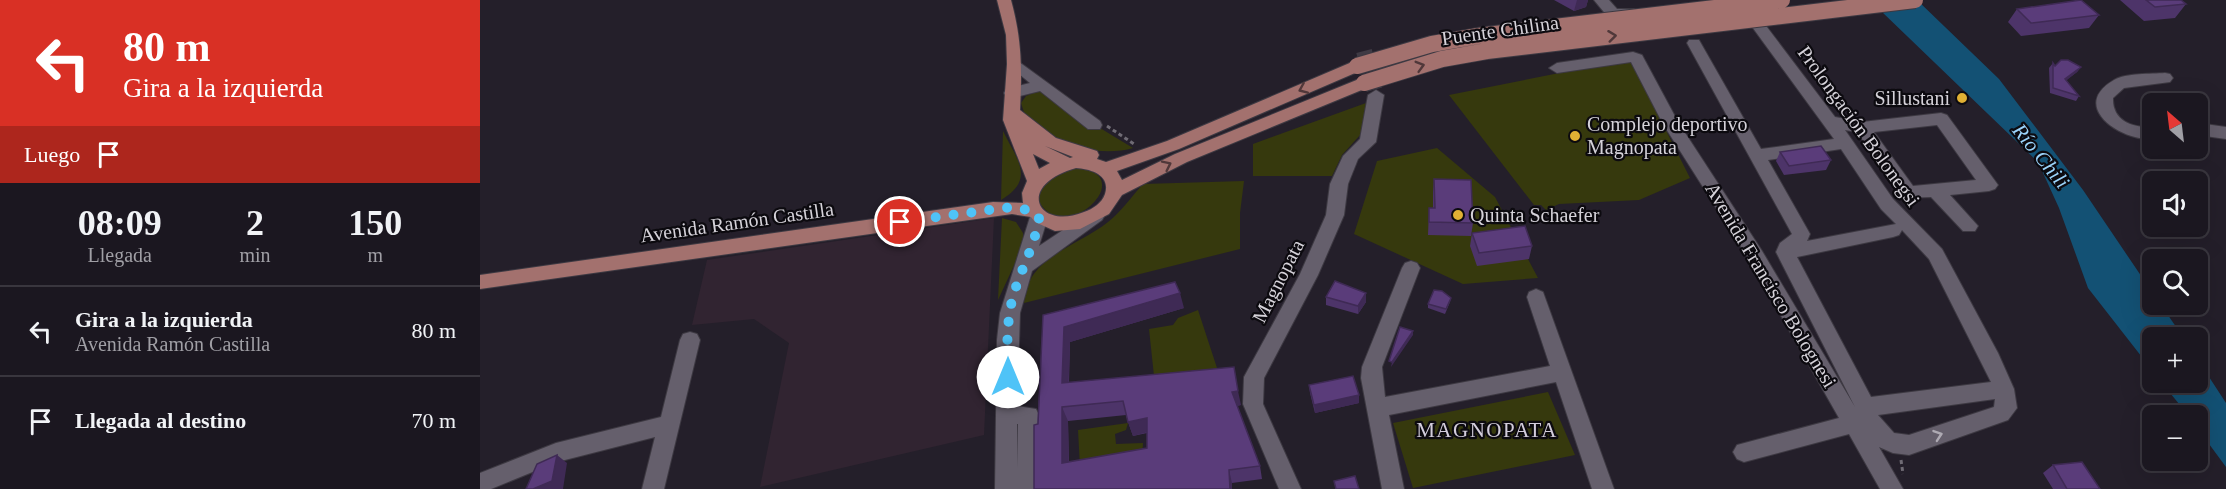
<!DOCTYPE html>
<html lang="es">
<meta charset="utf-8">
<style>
:root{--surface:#1b1720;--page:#242029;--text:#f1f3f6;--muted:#a09fa5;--line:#39363e}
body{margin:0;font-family:Georgia,serif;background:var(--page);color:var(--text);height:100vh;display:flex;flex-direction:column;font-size:22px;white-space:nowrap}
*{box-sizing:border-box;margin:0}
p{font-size:20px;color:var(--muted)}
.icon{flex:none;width:33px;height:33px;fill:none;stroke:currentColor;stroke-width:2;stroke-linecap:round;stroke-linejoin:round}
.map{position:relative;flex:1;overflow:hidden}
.panel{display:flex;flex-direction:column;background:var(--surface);width:480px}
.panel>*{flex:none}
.guide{background:#d93025;color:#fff;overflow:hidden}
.needle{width:39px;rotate:332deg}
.buttons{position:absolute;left:1662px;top:93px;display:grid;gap:12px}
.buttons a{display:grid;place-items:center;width:66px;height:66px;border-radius:9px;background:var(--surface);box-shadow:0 6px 24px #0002,0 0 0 2px var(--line);font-size:30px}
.pin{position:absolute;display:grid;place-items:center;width:51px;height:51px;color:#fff;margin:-26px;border:3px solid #fff;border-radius:50%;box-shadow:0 2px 6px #0007}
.me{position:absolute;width:66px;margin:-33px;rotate:0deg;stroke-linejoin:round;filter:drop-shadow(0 0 4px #0008)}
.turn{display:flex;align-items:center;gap:21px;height:126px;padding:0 24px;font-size:27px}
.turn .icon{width:78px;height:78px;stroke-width:2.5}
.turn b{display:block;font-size:42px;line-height:51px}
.then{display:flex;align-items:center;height:57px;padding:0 24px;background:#0003;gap:12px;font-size:22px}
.eta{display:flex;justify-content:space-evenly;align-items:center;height:102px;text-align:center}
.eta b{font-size:36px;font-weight:600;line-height:42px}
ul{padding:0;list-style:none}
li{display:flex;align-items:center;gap:18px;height:90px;padding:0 24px;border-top:2px solid var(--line)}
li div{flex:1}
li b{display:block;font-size:22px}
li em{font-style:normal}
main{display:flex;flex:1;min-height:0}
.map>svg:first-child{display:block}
</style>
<main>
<section class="panel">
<div class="guide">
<div class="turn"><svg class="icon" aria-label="left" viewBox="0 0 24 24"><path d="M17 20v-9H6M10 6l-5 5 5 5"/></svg><div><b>80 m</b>Gira a la izquierda</div></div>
<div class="then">Luego<svg class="icon" aria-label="arrive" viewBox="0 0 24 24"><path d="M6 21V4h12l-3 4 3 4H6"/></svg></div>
</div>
<div class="eta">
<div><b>08:09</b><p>Llegada</p></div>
<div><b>2</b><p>min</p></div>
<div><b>150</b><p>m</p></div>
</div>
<ul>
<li><svg class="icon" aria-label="left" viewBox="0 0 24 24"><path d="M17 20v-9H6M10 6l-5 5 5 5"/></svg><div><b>Gira a la izquierda</b><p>Avenida Ramón Castilla</p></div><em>80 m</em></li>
<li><svg class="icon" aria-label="arrive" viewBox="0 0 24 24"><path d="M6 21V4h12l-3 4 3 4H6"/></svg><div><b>Llegada al destino</b></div><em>70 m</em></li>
</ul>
</section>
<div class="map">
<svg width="1746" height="489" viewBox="0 0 1746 489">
<rect width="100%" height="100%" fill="#241f2a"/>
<path fill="#312431" d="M514,218L504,435L280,487L309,343L274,319L212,325L227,260Z"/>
<path fill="#36390d" d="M1150,59L1210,178L1159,200L1079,204L1066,210L1061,205H1054L969,95Z
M559,91L611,130L620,128L653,148C624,157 567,147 548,121C545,116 543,109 541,103L546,96Z
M886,103L881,134L862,155L852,176H773V144Z
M523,131C537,160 556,179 521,200Z
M957,148L1015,197L1058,278L983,284L874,234L897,161Z
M588,169C668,165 586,253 558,200L562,184Z
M764,181L760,213V249L544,303C546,257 597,247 628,222C641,212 652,196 663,184Z
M522,218L536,222L543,233V246L518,300Z
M718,310L738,371L674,376L669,329L693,325L698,318Z
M1068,392L1095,455L933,488L913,423Z
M648,423L646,430L635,434L636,444L663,443L662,458L600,467L598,430Z"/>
<path fill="#135174" d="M1437,0L1519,79L1603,190L1672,292V304L1681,305L1703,337L1672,338V370L1608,288L1579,208L1558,162L1401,11Z
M1718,360L1746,403V467L1718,429V416L1708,415L1682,383L1718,382Z"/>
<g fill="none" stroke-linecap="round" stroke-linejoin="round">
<path stroke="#3f3a44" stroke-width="16" stroke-dasharray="16 8" stroke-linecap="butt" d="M884,51L896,95"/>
<g stroke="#3d3942" stroke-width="2">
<path id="minor" d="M1114,0H1129L1137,9H1154L1161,13L1154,17H1128Z
M1269,9L1274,10L1355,117L1382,122L1461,113L1467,115L1518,185L1515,189L1509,191L1470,195L1498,226L1495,231H1483L1451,197L1423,198L1377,132L1365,130L1413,199L1462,249L1518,353L1534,389L1537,408L1528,420L1429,455L1413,453L1399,447L1423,489H1400L1369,434L1264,462L1257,459L1253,452L1257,445L1359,418L1270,261L1183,124L1151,62L1077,73L1069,68L1077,63L1153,52L1162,55L1198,122L1282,251L1375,407L1296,252L1300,243L1312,234L1207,43L1209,40H1219L1281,149L1354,139L1262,13ZM1457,125L1496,180L1433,186L1394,132ZM1361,149L1401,209L1416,224L1327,241L1330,234L1288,160ZM1422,230L1449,259L1511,382L1391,397L1317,257L1413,237L1419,235ZM1515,399L1514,407L1429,435L1414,433L1398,415Z
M535,59L620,121L622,125L620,129H608L560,91L532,98L526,97L524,93L526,89L550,83L527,64Z
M1685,73L1690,74L1693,78L1690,82L1644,88L1633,98C1632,121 1653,128 1672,127V139C1640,141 1589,106 1634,80C1646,73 1671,74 1685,73Z
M896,90L904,95L896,142L878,159L868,184L864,215L838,275L784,378L783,404L821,489H799L763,404L764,377L820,274L846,215L850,184L863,156L880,139L888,95Z
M1718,123L1746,127V139L1718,135Z
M616,208L622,210L625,215L622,220L552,271L540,313L537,406L556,409L559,415L558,489H515L517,340L520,313L550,217L553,212H565L568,217L559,246ZM537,424H538L537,468Z
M931,261L937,263L940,268L902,367L905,397L1070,366L1047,297L1049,292L1056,289L1063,292L1134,489H1112L1076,382L909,415L924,489H902L881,378L882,367L922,268L925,263Z
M210,332L217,334L220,340L184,489H162L175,437L77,462L11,489H0V473L76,443L181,417L200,340L203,334Z"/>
</g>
<g stroke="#3d3942" stroke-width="2">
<path id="major" d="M517,0H531C542,40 542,69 540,110L576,138L617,151L619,155L617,159L626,162L687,141L872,62L877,61L885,66L882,70L699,149L637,171L642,180L695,154L879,79H889L892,83L889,87L707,162L642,195L629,214L600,229L575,231L555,222L551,217L532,214L0,289V275L513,202L543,203L542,193L547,181L523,120L527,64L526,35ZM565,146L593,157L590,158ZM553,154L570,163L559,169ZM596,168C611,169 631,175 625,194C622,203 613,209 604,212C557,231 535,185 596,168Z"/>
</g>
<path stroke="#6f6b74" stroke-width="3" stroke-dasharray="4 3" stroke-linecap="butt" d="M627,126L654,144
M1421,460L1423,474"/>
<use href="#minor" fill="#655f6c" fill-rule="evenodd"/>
<use href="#major" fill="#a3716e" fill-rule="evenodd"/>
<g stroke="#3d3942" stroke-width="18" stroke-linecap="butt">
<path id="major-bridge" d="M877,66L952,44L998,36L1302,0
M884,83L962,59L1007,51L1435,0"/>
</g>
<use href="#major-bridge" stroke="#a3716e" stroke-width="16"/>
</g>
<path fill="#4d3469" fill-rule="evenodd" d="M1074,0H1108L1106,7L1094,11Z
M1640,0H1701L1706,4L1695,18L1664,21Z
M1537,9L1619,15L1609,28L1541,36L1528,22Z
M1573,63L1575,66L1601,67L1597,72L1586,80L1599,96L1596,101L1570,93L1569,68Z
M1300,152L1351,160L1346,170L1304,175L1296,161Z
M954,179L993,223L991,236L948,235L949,208H953V192Z
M992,233L1052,246L1049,259L997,266L990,246Z
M886,293V302L878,314L846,305V297Z
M971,298L970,302L965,314L948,308V304Z
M704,308L590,342L589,383L761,405L757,406L780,466L782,479L752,483L554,489L563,315ZM646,415L648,422L653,436L667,433V448L589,462L588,421Z
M829,385L879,403L835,413L830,393Z
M1573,465L1620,489H1573L1563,473Z"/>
<path fill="#3f2a55" d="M1097,0H1108L1106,7L1094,11Z
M1601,67L1597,72L1582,84L1585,79Z
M700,293L704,308L590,342L588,398L582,383L584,327Z
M886,293V302L878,314V306Z
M933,331V335L911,367L912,362Z
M758,391L761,405L754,406L752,392Z
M879,395V403L835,413L834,405Z
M582,407L588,421L589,477L582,463Z
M667,418L672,431L653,436L648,422Z
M77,455L87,463L83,489H53Z
M749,470L752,483V489H750Z"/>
<path fill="#5a3c7a" stroke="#3f2a55" stroke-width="1.5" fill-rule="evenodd" d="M1601,0L1619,15L1551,23L1537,9Z
M1666,0H1701L1706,4L1675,7Z
M1581,60H1588L1601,67L1585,79L1599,96L1573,88V63L1575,66Z
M1341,146L1351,160L1309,166L1300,152Z
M954,179L991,180L993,223L949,222V208H955Z
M1045,226L1052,246L999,253L992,233Z
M855,281L886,293L878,306L846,297Z
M695,282L700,293L584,327L582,383L754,367L758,391L752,392L780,466L749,470L750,489H554V425L558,424L563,315ZM643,401L648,422L667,418V448L582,463V407Z
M954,290L962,291L971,298L966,309L948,304Z
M920,327L933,331L912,362L909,361Z
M873,376L879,395L834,405L829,385Z
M77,455L72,481L53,489H46L57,464Z
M1602,462L1620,489H1587L1573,465Z
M875,476L879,489H856L854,481Z"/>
<defs><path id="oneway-chevron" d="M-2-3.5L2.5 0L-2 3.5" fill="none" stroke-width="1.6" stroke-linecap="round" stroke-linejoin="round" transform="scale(1.5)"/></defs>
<g stroke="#50383a">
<use href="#oneway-chevron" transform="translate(1132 36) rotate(-7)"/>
<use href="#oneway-chevron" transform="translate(940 66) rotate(-16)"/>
<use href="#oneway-chevron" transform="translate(823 89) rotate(157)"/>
<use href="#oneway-chevron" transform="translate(687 165) rotate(-26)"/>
</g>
<use stroke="#aeaab3" href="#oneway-chevron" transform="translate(1458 435) rotate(-19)"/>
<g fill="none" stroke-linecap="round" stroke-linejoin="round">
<path stroke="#4fc3f7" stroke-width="10" stroke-dasharray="0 18" d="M420,222L532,207L553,211L559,218C555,245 542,267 534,293C526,320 527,349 528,377"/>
</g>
<g fill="#e0b034" stroke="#0c0a0f" stroke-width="2">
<circle cx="1482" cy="98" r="6"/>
<circle cx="1095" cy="136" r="6"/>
<circle cx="978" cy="215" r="6"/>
</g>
<g text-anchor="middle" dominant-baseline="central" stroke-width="4.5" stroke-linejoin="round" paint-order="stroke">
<g font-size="20" fill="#d5d2d9" stroke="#0c0a0f">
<text transform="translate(1020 30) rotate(-8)">Puente Chilina</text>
<text transform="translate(1379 126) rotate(54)">Prolongación Bolonegsi</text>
<text transform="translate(257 222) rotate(-8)">Avenida Ramón Castilla</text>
<text transform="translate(798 281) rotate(-63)">Magnopata</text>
<text transform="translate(1291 285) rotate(59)">Avenida Francisco Bolognesi</text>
</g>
<g font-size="20" fill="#d5d2d9" stroke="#0c0a0f" text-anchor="start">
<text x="1470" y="98" text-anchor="end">Sillustani</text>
<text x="1107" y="124">Complejo deportivo<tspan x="1107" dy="23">Magnopata</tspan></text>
<text x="990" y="215">Quinta Schaefer</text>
</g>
<g font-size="21" font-style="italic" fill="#9bd4fb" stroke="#0c0a0f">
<text transform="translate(1561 156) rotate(51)">Río Chili</text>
</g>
<g font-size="21" letter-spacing="1.5" fill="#d3cddc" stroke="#0c0a0f">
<text x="1007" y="430">MAGNOPATA</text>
</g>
</g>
</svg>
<div class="buttons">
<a><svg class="needle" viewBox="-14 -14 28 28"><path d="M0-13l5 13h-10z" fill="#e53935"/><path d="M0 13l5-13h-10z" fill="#a09fa5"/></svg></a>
<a><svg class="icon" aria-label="sound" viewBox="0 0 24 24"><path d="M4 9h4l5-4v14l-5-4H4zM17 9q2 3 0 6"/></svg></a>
<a><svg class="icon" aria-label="search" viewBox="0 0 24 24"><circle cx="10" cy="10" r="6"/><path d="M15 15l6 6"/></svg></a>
<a>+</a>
<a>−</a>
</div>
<div class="pin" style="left:420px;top:222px;background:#d93025"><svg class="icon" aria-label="arrive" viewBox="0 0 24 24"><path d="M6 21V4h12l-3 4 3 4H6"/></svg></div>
<svg class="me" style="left:528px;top:377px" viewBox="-20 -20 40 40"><circle r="19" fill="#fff"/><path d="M0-13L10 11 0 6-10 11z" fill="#4fc3f7"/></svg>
</div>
</main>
